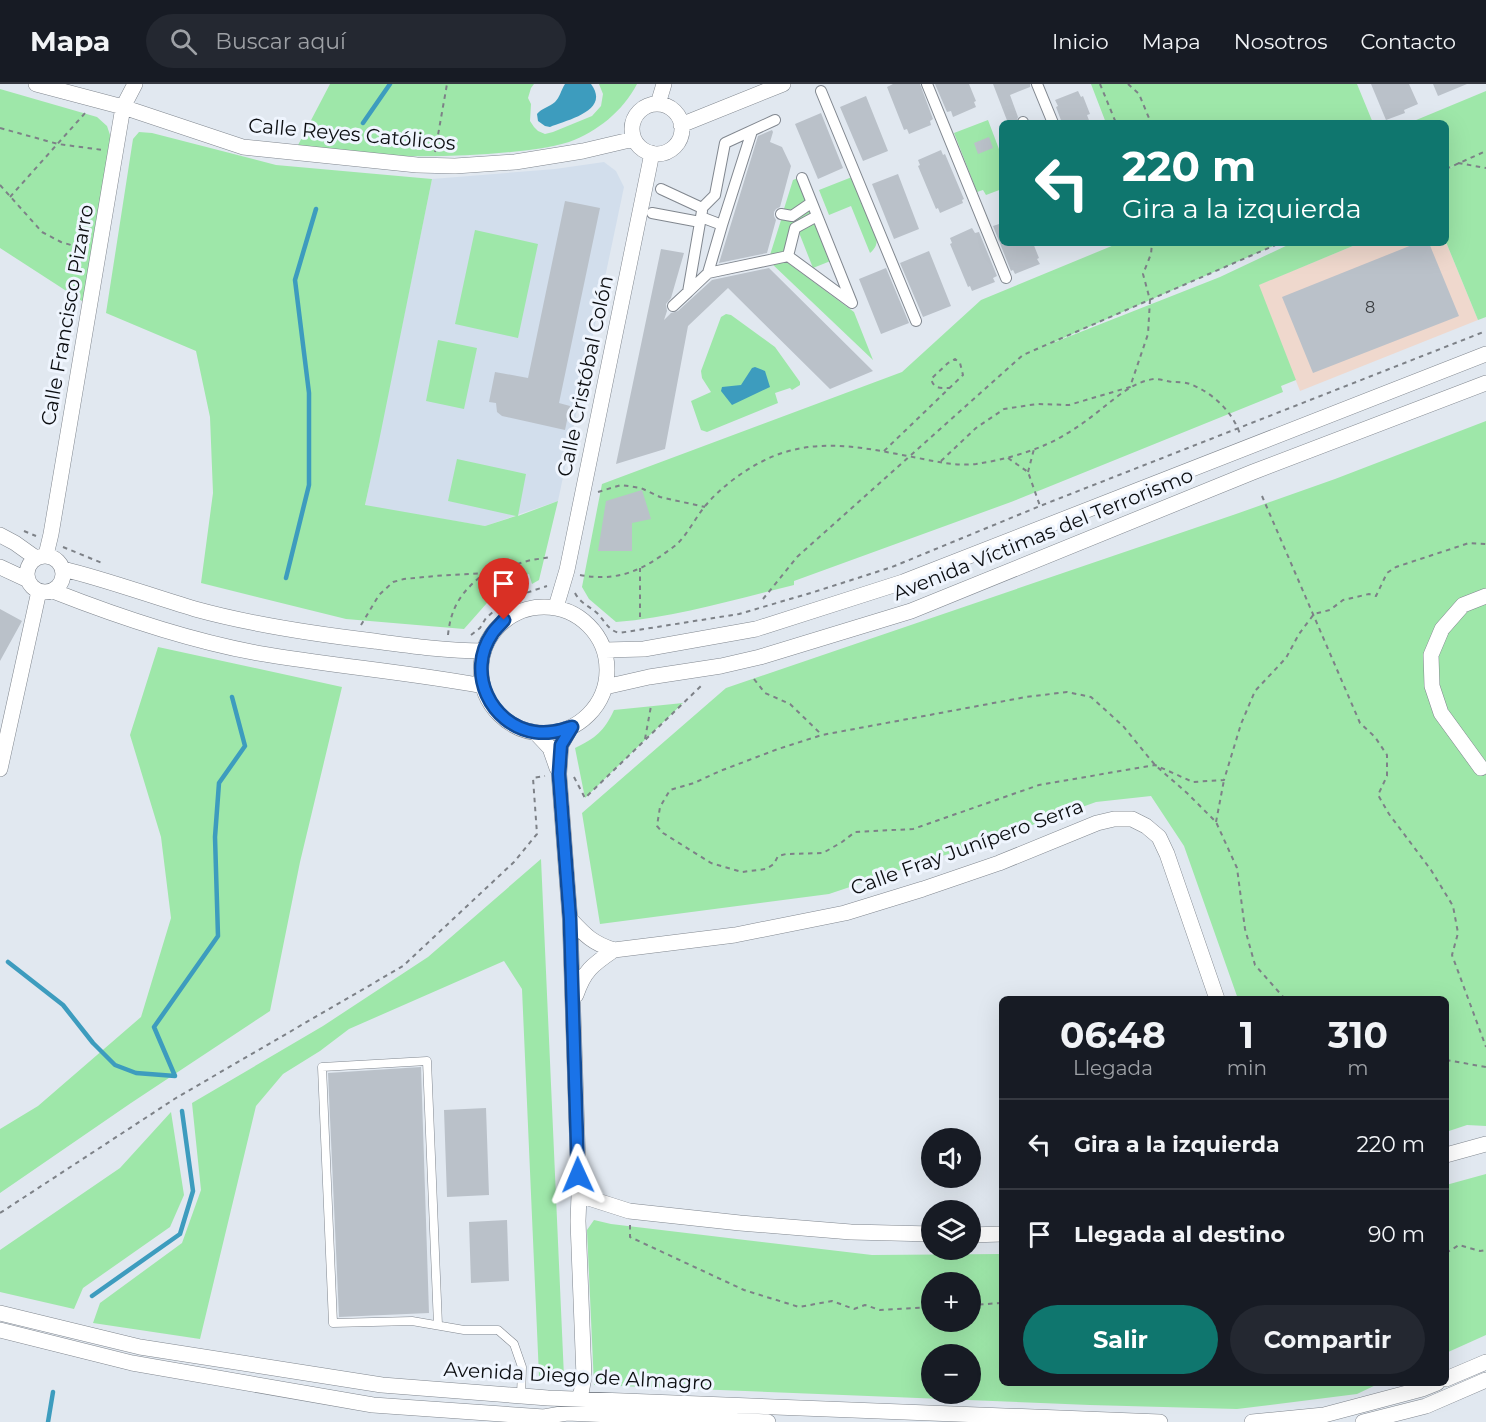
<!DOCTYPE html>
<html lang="es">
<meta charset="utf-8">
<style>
:root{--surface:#171b24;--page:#242831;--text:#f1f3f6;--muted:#9ea1a6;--line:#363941;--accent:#0f766e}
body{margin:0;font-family:Montserrat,sans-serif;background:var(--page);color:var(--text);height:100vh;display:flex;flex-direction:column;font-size:22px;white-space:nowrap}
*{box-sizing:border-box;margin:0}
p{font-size:20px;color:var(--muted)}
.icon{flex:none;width:33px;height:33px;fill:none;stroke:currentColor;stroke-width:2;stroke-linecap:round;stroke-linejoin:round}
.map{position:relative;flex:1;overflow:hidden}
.sheet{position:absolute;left:999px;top:912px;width:450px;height:390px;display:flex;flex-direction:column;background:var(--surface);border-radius:9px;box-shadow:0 6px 24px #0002}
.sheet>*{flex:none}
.banner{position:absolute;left:999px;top:36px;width:450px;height:126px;border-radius:9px;box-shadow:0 6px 24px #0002;background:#0f766e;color:#fff;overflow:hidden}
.fabs{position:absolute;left:921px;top:1044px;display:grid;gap:12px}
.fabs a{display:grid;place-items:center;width:60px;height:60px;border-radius:50%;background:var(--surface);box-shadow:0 6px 24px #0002;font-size:30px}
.pin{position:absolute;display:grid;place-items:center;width:51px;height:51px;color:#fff;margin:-62px -26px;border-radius:50% 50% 50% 0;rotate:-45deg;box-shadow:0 0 6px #0007}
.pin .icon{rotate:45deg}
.me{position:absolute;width:66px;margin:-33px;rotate:359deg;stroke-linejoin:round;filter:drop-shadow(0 0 4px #0008)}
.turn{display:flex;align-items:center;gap:21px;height:126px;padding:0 24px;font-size:27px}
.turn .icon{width:78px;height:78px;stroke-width:2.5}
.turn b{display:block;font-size:42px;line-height:51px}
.eta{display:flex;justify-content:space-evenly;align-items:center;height:102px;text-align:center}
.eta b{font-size:36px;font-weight:700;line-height:42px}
.primary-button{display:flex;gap:12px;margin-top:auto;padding:12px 24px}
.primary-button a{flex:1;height:69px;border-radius:36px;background:var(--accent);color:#fff;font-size:24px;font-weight:700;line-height:69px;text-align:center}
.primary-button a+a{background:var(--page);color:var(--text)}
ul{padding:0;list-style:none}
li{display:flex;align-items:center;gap:18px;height:90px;padding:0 24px;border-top:2px solid var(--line)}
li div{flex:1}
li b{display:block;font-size:22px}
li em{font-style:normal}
header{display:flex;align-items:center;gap:36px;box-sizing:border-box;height:84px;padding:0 30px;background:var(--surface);border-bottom:2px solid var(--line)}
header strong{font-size:28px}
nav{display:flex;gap:33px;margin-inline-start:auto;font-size:21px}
.search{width:420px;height:54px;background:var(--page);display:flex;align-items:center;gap:15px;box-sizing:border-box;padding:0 21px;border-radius:33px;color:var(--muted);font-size:22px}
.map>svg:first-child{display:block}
</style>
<header>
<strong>Mapa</strong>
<div class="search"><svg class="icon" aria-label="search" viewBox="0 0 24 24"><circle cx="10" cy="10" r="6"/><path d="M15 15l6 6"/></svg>Buscar aquí</div>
<nav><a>Inicio</a><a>Mapa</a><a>Nosotros</a><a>Contacto</a></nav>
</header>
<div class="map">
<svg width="1486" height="1338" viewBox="0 0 1486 1338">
<rect width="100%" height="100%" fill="#e1e8f0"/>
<path fill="#efd8cd" d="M1446,158L1478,236L1300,307L1258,201L1360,159H1446Z"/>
<path fill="#d2deec" d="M604,78L616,87L624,103L558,417L485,442L365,422L432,95L555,85Z"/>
<path fill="#9ee7a9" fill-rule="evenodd" d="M330,0H534L531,4L528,14L531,20L530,37L534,43L538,47L545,50L553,48L592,32L601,22L603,10L599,0H637C623,27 597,48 569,58C550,64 530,66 511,68C462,73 413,73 365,71C342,70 319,65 297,63Z
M1091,0H1357L1373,39H1106Z
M0,5L97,33L107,42L111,54L85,219L0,164Z
M1486,7V233L1478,236L1446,158V86L1454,82L1446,85V39H1409Z
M988,36L1002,73V105L986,111L983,106L977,108L954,49Z
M139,48L152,49L276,81L432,95L379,357L365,421L485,442L516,432L448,417L457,375L526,390L518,432L558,417L539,496L532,500L529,490L511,495L513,504L487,519L464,545L346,535L201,499L213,409L210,333L196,267L106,229L133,55Z
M852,93L877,152C877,160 876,164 870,169L851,122L829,131L819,106Z
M798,94L809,119L791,131L783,128L793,96Z
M811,121L813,128L794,142L786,168L770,171L782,133Z
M817,138L833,176L813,184L798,146Z
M475,146L538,160L518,254L455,240Z
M1119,159H1280L1045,262L1220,193L1292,159H1360L1259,201L1296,296L1281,302L1283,308L1011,418L794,497V501C735,515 676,533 616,538L589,515L582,503L602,400L902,288L981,216Z
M784,176L854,228L873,276L770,178Z
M726,230L731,231L775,263L800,298V301L792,306L790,304L775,309L778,319L707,348L701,346L691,317L711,308L702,294L701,287L721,233Z
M438,256L477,264L464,325L426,317Z
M1486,337V1042L1467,1041L1446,1048V915H1238L1184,762L1151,712L1096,718L996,754L829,810L600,840L582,729L726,604L1236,430L1335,395Z
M158,563L342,603L300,778L270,927L131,1019L0,1109V1045L38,1022L141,933L171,834L161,753L130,651Z
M683,619L585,714L575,664C595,654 604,648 614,626Z
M541,775L564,1293L539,1292L522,905L504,877L349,945L320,967L283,990L256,1022L200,1255L93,1239L100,1219L182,1159L201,1106L192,1019L323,942L428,873Z
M171,1028L184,1111L170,1143L83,1204L74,1225L0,1208V1166L120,1084Z
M1486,1090V1251L1446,1269V1101Z
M594,1136L611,1140L872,1171L1002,1170V1299H1380L1357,1310L1237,1325L1090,1321L594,1301L587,1146ZM932,1198H970V1238H932ZM932,1270H970V1310H932Z"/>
<path fill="#3d9cbe" d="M565,0H591C611,27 567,36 550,43L545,42L538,37L537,30C542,24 549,23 555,18C560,13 561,6 565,0Z
M755,283L765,287L770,303L732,321L721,307L722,303L741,301L752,284Z"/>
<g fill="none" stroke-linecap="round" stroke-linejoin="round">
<path stroke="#3d9cbe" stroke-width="4.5" d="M363,39L390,0
M286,494L309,401V309L295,196L316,125
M8,878L63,921L93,959L115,981L136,989L175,992L154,943L218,852L215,753L219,699L245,662L232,613
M92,1212L180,1150L193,1107L182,1027
M48,1338L53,1308"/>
</g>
<path fill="#bac1c9" d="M893,0H920L933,35L930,37L931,41L909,50L907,45L904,46L887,3Z
M935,0H969L976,17L974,18L976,23L953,33L951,27L947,28Z
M993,0H1030V3L1010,11L1018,33L1016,39H1008Z
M1371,0H1409L1418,20L1404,26L1405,29L1386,36Z
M1433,0H1467L1438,12Z
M1078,7L1081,13L1083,12L1090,30L1087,31L1090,39H1062L1056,23L1058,22L1055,16Z
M866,12L888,67L863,77L840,23Z
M821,29L843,84L818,95L795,40Z
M772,46L773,48L770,58L782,63L791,82L780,123L776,125L774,128V132L776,136L767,169L719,179L758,52Z
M989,53L993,64L978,70L974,59Z
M941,66L943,71L945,70L964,115L962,116L963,119L940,129L938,124L936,125L918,82L920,81L918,76Z
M898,90L919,145L894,155L872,100Z
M565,117L600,124L559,319L570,322L565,346L502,332L497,328L496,319L489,318L495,288L528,294Z
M1002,139V159H1033L1039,174L1037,175L1040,180L1015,190L1013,186L1011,187L993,142Z
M972,144L975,149L979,148L997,192L993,194L995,198L972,207L970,202L968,203L950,160L952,159L950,154Z
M1417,159H1429L1459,232L1313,289L1282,213Z
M661,165L684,169L671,214L666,220L667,227L664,236L671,229L678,227L712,196L769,184L873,287L830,305L728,204L688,242L665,365L616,380Z
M929,167L951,222L923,233L900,179Z
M886,184L909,239L881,250L859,195Z
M642,406L651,435L632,439V467H598L606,417Z
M0,525L22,537L0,577Z
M421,983L429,1229L339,1233L328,989Z
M486,1024L489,1111L447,1113L444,1026Z
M507,1136L509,1197L471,1199L469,1138Z"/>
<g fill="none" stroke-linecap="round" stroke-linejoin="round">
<g stroke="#81878f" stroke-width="9">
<path id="service" d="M438,1241L427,977L322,983L333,1239L412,1237L464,1246H498L514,1260L522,1283L521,1312"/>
</g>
<g stroke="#81878f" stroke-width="12">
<path id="pedestrian" d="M927,0L1006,194
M1037,0L1053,39
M821,7L916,237
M1023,38V39
M661,105L702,124L715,111L725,59L775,36
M652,129L700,138
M781,130L792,132L811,119
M701,133L722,141L752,47
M788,172L795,144L817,132
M708,189L788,172L852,219L802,94
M688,208L708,189L722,141
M673,222L688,208L702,127"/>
</g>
<g stroke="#81878f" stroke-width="16">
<path id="minor" d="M36,0L123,23L243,63L417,81L455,82L515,78L583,67L634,55
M658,20L664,0
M632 45a25 25 0 1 1 50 0a25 25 0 1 1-50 0Z
M681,41L783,0
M0,451L15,459L36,474
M46,471L51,450L123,23L135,0
M27 490a18 18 0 1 1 36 0a18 18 0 1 1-36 0Z
M0,483L28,496
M63,485C108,496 151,512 195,525C253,541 314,550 374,557C411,562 447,567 484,567
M53,507C119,533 187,556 257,569C332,582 408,588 483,602
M481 586a63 63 0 1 1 126 0a63 63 0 1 1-126 0Z
M556,523L567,486L652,69
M605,566L644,565L756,545L903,498L1486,270
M605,603L649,593L721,582L760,573L911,527L1253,388L1486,299
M571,643L561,661L559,690L570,835L579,1111L629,1127L740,1139L851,1148L932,1150
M535,648L550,664L557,684
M1481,684L1441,629L1432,602L1431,571L1442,545L1463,521L1486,512
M0,685L39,507
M570,835C585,851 592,859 614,866L735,851L845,829L923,805L999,779L1097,739L1114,735H1132L1146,742L1159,753L1167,770L1217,915
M576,911C584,887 592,881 614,866
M1446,1071L1486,1060
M970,1151L1002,1150
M0,1229L140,1263L382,1301L548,1314L1160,1338
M0,1246L132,1279L373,1321L544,1333L567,1329L768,1338
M1446,1295L1486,1278
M573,1322L580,1315L584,1293L578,1137L579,1111
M1252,1338L1324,1331L1422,1305L1437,1299
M1363,1338L1426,1322L1486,1296"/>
</g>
<path stroke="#7d8187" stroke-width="2" stroke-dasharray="4.5 4.5" stroke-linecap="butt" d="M1100,0L1116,39
M1128,0L1139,10L1151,39
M0,44L58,60L103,66
M435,68L447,0
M1458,79L1486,84
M1446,85L1486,67
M0,101L42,148L61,158L84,165
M10,113L86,28
M884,367L963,291L960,279L955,275L948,279L931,295C934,305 940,304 949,304
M1008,374L1028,388L1040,422
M941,377L976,344L1004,325L1037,320L1069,321L1130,303L1148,250L1150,216L1143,190L1151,170L1152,159
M1028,388L1034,365
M598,408L621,401L641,404L660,413L705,423
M1262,412L1360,639L1375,653L1387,671V692L1378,711L1389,730L1431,786L1453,822L1458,849L1452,871L1486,963
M24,447L36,452
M63,463L102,479
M580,491C611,497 635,490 661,472C666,468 671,465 676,461C688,450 695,434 706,421C719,405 744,386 763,377C814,351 865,364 918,374C938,378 956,382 976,380C1005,376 1043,365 1066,350C1078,343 1089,335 1100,326C1116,314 1132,298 1154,295C1160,295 1166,297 1172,298C1178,298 1185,298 1190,300C1213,309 1232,327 1240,350
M575,509C580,519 589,522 597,529C605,537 608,546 619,549L739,530L814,508L892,483L1040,422L1486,247
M763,515L797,473L1023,271L1280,159
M640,533V484
M361,541L379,511L393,498L404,495L435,492L485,489L531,476L552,473
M448,551C451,522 462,507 485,489
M471,551L480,544L486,534L504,518L523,510L547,502
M754,595L765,609L790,620L822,651
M645,655L651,622
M574,693L585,714L702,601
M1216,738L1224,696
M1285,915L1255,881L1245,845L1237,784L1216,738L1187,709L1155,681L1123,642L1091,613L1067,608L1026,613L822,651L778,665L720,687L694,699L670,706L660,723L657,742L663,749L711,779L742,788L766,785L774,780L778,772L786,770L823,769L842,758L855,748L913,745L1039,701L1155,681L1193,698L1224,696L1241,640L1255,607L1286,574L1299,550L1314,530L1330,526L1343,516L1369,510L1376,512L1387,489L1396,483L1469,459L1486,460
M1446,976L1486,983
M0,1129L176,1014L403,882L514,778L537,750L533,694L545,692
M630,1141V1153L744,1206L799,1223L832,1217L854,1225L865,1221L880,1226L932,1223
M1446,1169L1459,1161L1480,1167L1486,1166
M970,1221L1002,1219"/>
<use href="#service" stroke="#fff" stroke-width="8"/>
<use href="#pedestrian" stroke="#fff" stroke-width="10"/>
<use href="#minor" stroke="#fff" stroke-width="15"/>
</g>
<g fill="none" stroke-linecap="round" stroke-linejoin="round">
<g stroke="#114b97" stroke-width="15">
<path id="route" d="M504,536C500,541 495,545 492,550C466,588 490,641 535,648C548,650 559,647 572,643L561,661L559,690L570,835L578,1091"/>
</g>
<use href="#route" stroke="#1a73e8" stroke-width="10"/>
</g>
<g text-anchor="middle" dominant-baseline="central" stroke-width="6" stroke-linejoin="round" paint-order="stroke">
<g font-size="16" fill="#383b3f">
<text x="1370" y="223">8</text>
</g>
<g font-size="20" fill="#0c0e11" stroke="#eff5fe">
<text transform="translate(352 50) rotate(5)">Calle Reyes Católicos</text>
<text transform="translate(67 231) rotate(-80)">Calle Francisco Pizarro</text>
<text transform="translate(585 292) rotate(-78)">Calle Cristóbal Colón</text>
<text transform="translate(1043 450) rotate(-22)">Avenida Víctimas del Terrorismo</text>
<text transform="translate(967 763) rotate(-20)">Calle Fray Junípero Serra</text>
<text transform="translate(578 1292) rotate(3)">Avenida Diego de Almagro</text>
</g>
</g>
</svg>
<div class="fabs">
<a><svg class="icon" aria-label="sound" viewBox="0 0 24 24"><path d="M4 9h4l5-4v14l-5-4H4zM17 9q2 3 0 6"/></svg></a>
<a><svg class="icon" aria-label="layers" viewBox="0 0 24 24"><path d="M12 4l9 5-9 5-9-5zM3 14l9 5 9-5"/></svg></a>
<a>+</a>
<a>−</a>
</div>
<div class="pin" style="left:504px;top:536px;background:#d93025"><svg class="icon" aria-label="arrive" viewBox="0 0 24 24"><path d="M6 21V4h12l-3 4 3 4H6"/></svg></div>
<svg class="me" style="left:578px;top:1091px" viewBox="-20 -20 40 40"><path d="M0-17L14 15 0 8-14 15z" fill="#1a73e8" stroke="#fff" stroke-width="4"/></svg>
<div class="banner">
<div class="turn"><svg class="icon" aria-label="left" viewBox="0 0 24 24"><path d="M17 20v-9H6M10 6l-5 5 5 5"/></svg><div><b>220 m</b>Gira a la izquierda</div></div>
</div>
<section class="sheet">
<div class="eta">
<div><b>06:48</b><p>Llegada</p></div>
<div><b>1</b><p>min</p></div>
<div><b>310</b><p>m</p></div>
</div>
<ul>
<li><svg class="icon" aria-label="left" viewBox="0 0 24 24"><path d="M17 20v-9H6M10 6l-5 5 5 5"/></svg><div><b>Gira a la izquierda</b></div><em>220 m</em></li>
<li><svg class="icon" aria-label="arrive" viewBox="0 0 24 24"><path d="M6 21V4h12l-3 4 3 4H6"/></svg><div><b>Llegada al destino</b></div><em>90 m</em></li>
</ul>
<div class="primary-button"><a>Salir</a><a>Compartir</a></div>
</section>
</div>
